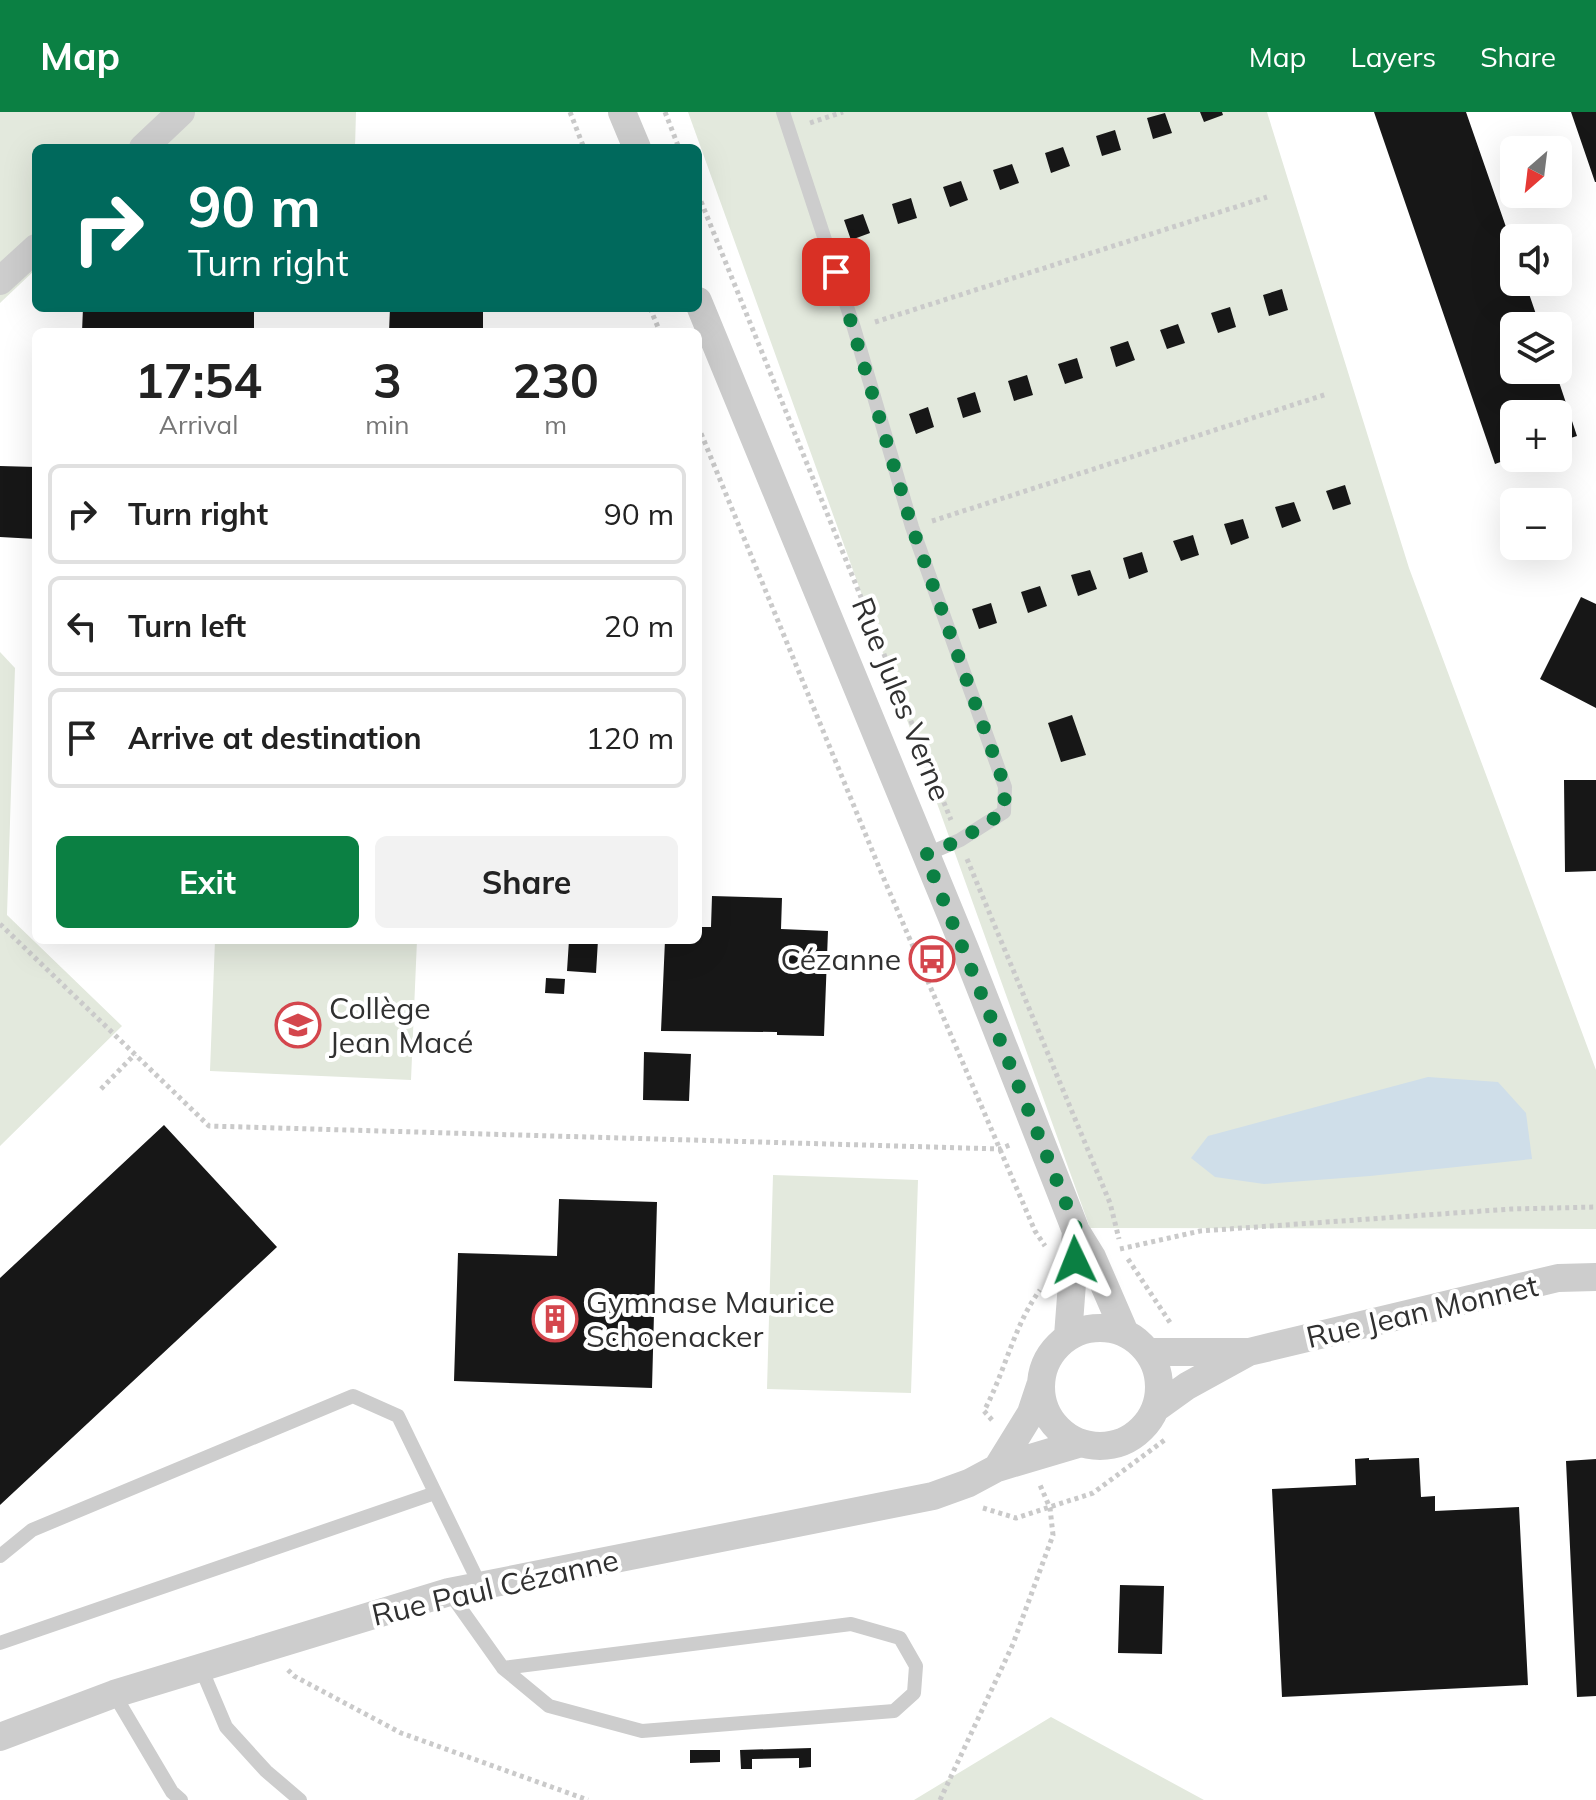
<!DOCTYPE html>
<meta charset="utf-8">
<style>
:root{--surface:#fff;--page:#f2f2f2;--text:#222;--muted:#767676;--line:#e0e0e0;--accent:#0b8043}
body{margin:0;font-family:Mulish,sans-serif;background:var(--page);color:var(--text);height:100vh;display:flex;flex-direction:column;font-size:30px;white-space:nowrap}
*{box-sizing:border-box;margin:0}
p{font-size:26px;color:var(--muted)}
.icon{flex:none;width:44px;height:44px;fill:none;stroke:currentColor;stroke-width:2;stroke-linecap:round;stroke-linejoin:round}
.map{position:relative;flex:1;overflow:hidden}
.side{position:absolute;left:32px;top:216px;width:670px;height:616px;display:flex;flex-direction:column;background:var(--surface);border-radius:12px;box-shadow:0 8px 32px #0002}
.side>*{flex:none}
.hud{position:absolute;left:32px;top:32px;width:670px;height:168px;border-radius:12px;box-shadow:0 8px 32px #0002;background:#00695c;color:#fff;overflow:hidden}
.needle{width:52px;rotate:208deg}
.tools{position:absolute;left:1500px;top:24px;display:grid;gap:16px}
.tools a{display:grid;place-items:center;width:72px;height:72px;border-radius:12px;background:var(--surface);box-shadow:0 8px 32px #0002;font-size:40px}
.pin{position:absolute;display:grid;place-items:center;width:68px;height:68px;color:#fff;margin:-34px;border-radius:16px;box-shadow:0 4px 12px #0006}
.me{position:absolute;width:88px;margin:-44px;rotate:358deg;stroke-linejoin:round;filter:drop-shadow(0 0 6px #0008)}
.turn{display:flex;align-items:center;gap:28px;height:168px;padding:0 24px;font-size:36px}
.turn .icon{width:104px;height:104px;stroke-width:2.5}
.turn b{display:block;font-size:56px;line-height:68px}
.eta{display:flex;justify-content:space-evenly;align-items:center;height:136px;text-align:center}
.eta b{font-size:48px;font-weight:700;line-height:56px}
.cta{display:flex;gap:16px;margin-top:auto;padding:16px 24px}
.cta a{flex:1;height:92px;border-radius:12px;background:var(--accent);color:#fff;font-size:32px;font-weight:700;line-height:92px;text-align:center}
.cta a+a{background:var(--page);color:var(--text)}
ul{padding:0;list-style:none}
li{display:flex;align-items:center;gap:24px;height:100px;margin:0 16px 12px;padding:0 8px;border:4px solid var(--line);border-radius:12px}
li div{flex:1}
li b{display:block;font-size:30px}
li em{font-style:normal}
header{display:flex;align-items:center;gap:48px;box-sizing:border-box;height:112px;padding:0 40px;background:var(--accent);color:#fff}
header strong{font-size:38px}
nav{display:flex;gap:44px;margin-inline-start:auto;font-size:28px}
.map>svg:first-child{display:block}
</style>
<header>
<strong>Map</strong>
<nav><a>Map</a><a>Layers</a><a>Share</a></nav>
</header>
<div class="map">
<svg width="1596" height="1688" viewBox="0 0 1596 1688">
<rect width="100%" height="100%" fill="#fff"/>
<path fill="#e3e9dd" d="M0,0H356L355,36H36V157L0,191Z
M688,0H1267L1409,456L1596,958V1117L1090,1116Z
M0,540L15,556L7,803L122,914L0,1034Z
M215,828H417L411,968L210,959Z
M773,1063L918,1068L911,1281L767,1277Z
M1051,1605L1204,1688H914Z"/>
<path fill="#cfdee9" d="M1428,965L1498,970L1526,1001L1532,1047L1370,1064L1264,1072L1215,1065L1191,1046L1208,1024Z"/>
<path fill="#171717" d="M1200,0H1222L1223,3L1204,10Z
M1374,0H1466L1514,138V170H1525L1540,214H1514V258H1555L1577,324L1558,330V302H1514V345L1495,352Z
M1571,0H1596V70H1595Z
M1165,1L1172,21L1153,27L1147,6Z
M1115,18L1121,38L1102,44L1096,24Z
M1063,35L1070,54L1051,61L1045,41Z
M1012,52L1019,71L1000,78L993,58Z
M961,69L968,88L950,95L943,75Z
M911,86L917,106L898,112L892,92Z
M863,102L870,121L851,128L844,108Z
M1282,177L1288,198L1269,204L1263,183Z
M1230,195L1236,215L1218,221L1211,201Z
M83,196H212L254,199V220H82Z
M390,196H483V220H389Z
M1178,212L1185,231L1167,237L1160,218Z
M1128,229L1135,248L1116,255L1110,235Z
M1077,246L1083,266L1065,272L1058,252Z
M1027,263L1033,283L1014,289L1008,269Z
M975,280L981,300L963,306L957,286Z
M928,295L934,315L916,322L909,302Z
M0,354L36,355V427L0,425Z
M1345,373L1351,392L1333,398L1326,379Z
M1294,390L1301,409L1282,416L1275,395Z
M1243,407L1249,426L1231,433L1224,412Z
M1193,423L1199,443L1181,449L1173,429Z
M1142,440L1148,460L1129,467L1123,446Z
M1090,458L1097,477L1078,484L1071,463Z
M1040,474L1047,494L1028,501L1021,480Z
M1581,485L1596,492V596L1540,567Z
M991,491L997,511L979,517L972,497Z
M1072,603L1086,643L1061,650L1048,611Z
M1564,668H1596V759L1565,760Z
M712,784L782,786L781,817L828,819L824,924L777,923V920L661,919L665,828H698V815H711Z
M569,828H598L596,861L567,859Z
M546,866L565,867L564,882L545,881Z
M644,940L691,942L689,989L643,988Z
M164,1013L277,1135L0,1393V1166Z
M559,1087L657,1090L652,1276L454,1269L458,1141L557,1144Z
M1369,1346V1348L1419,1346L1421,1385L1435,1384V1399L1519,1395L1528,1573L1282,1585L1272,1377L1356,1373L1355,1347Z
M1596,1347V1584L1577,1585L1566,1349Z
M1120,1473L1164,1474L1162,1542L1118,1541Z
M811,1636V1655L799,1656V1646L752,1647V1657H741L740,1638Z
M690,1638H720V1650L690,1651Z"/>
<g fill="none" stroke-linecap="round" stroke-linejoin="round">
<path stroke="#cacaca" stroke-width="5" stroke-dasharray="4 4" stroke-linecap="butt" d="M570,0L584,36
M665,0L679,36
M810,11L843,0
M698,82L951,708
M650,196L660,220
M875,210L1267,85
M698,314L881,760L1035,1119L1045,1134
M932,409L1327,282
M967,747L1110,1091L1119,1127
M0,812L209,1014L1000,1037L1012,1032
M101,977L135,942
M1120,1137L1200,1119L1511,1097L1596,1095
M1128,1147L1171,1212
M992,1308L984,1299C1005,1260 1014,1213 1040,1178
M983,1396L1016,1406L1093,1381L1166,1327
M288,1558L294,1564L401,1621L588,1688
M940,1688L1013,1532L1053,1423L1050,1396L1040,1373"/>
<path stroke="#cdcdcd" stroke-width="14" d="M783,0L854,216L912,415L1005,675L1004,700L960,728L925,743
M0,1444L32,1418L353,1284L398,1304L480,1473
M449,1480L503,1556L549,1594L642,1619L894,1599L914,1581L916,1554L900,1526L851,1512L503,1556
M0,1531L435,1381
M201,1556L226,1615L266,1659L300,1688
M114,1582L172,1680L181,1688"/>
<path stroke="#cdcdcd" stroke-width="28" d="M622,0L637,36
M143,36L181,0
M0,169L36,136
M698,189L965,837L1076,1119L1092,1145L1125,1221
M1041 1275a59 59 0 1 1 118 0a59 59 0 1 1-118 0Z
M1068,1224L1076,1119
M1148,1240H1249L1558,1166L1596,1165
M1155,1297L1187,1274L1247,1241
M997,1356L1031,1301L1040,1274
M0,1625L114,1582L449,1480L933,1384L969,1371L997,1356L1081,1331"/>
</g>
<g fill="none" stroke-linecap="round" stroke-linejoin="round">
<path stroke="#0b8043" stroke-width="14" stroke-dasharray="0 25.2" d="M836,160L912,415L1005,675L1004,700L960,728L925,743L1076,1116L1075,1148"/>
</g>
<defs>
<g id="bus-ring" transform="scale(2.3)"><circle r="9.5" fill="#fff" stroke="#d4464d" stroke-width="1.5"/><path d="M-5-6H5V4H4V6H2V4H-2V6H-4V4H-5ZM-3.5-4V0h7V-4ZM-3.5 1.2v1.5H-2V1.2ZM2 1.2v1.5H3.5V1.2Z" fill="#d4464d"/></g>
<g id="school-ring" transform="scale(2.3)"><circle r="9.5" fill="#fff" stroke="#d4464d" stroke-width="1.5"/><path d="M0-5L7-2L0 1L-7-2ZM-4 1L0 2.5L4 1V4Q0 6-4 4Z" fill="#d4464d"/></g>
<g id="building-ring" transform="scale(2.3)"><circle r="9.5" fill="#fff" stroke="#d4464d" stroke-width="1.5"/><path d="M-4-6H4V6H1V3H-1V6H-4ZM-2.5-4.3h1.7v1.8h-1.7ZM.8-4.3h1.7v1.8H.8ZM-2.5-1h1.7V.8h-1.7ZM.8-1h1.7V.8H.8Z" fill="#d4464d"/></g>
</defs>
<g fill-rule="evenodd">
<use href="#bus-ring" x="932" y="847"/>
<use href="#school-ring" x="298" y="913"/>
<use href="#building-ring" x="555" y="1207"/>
</g>
<g text-anchor="middle" dominant-baseline="central" stroke-width="8" stroke-linejoin="round" paint-order="stroke">
<g font-size="30" fill="#303030" stroke="#fff">
<text transform="translate(902 587) rotate(68)">Rue Jules Verne</text>
<text transform="translate(1422 1199) rotate(-13)">Rue Jean Monnet</text>
<text transform="translate(495 1475) rotate(-13)">Rue Paul Cézanne</text>
</g>
<g font-size="30" fill="#303030" stroke="#fff" text-anchor="start">
<text x="901" y="847" text-anchor="end">Cézanne</text>
<text x="329" y="896">Collège<tspan x="329" dy="34">Jean Macé</tspan></text>
<text x="586" y="1190">Gymnase Maurice<tspan x="586" dy="34">Schoenacker</tspan></text>
</g>
</g>
</svg>
<div class="tools">
<a><svg class="needle" viewBox="-14 -14 28 28"><path d="M0-13l5 13h-10z" fill="#e53935"/><path d="M0 13l5-13h-10z" fill="#767676"/></svg></a>
<a><svg class="icon" aria-label="sound" viewBox="0 0 24 24"><path d="M4 9h4l5-4v14l-5-4H4zM17 9q2 3 0 6"/></svg></a>
<a><svg class="icon" aria-label="layers" viewBox="0 0 24 24"><path d="M12 4l9 5-9 5-9-5zM3 14l9 5 9-5"/></svg></a>
<a>+</a>
<a>−</a>
</div>
<div class="pin" style="left:836px;top:160px;background:#d93025"><svg class="icon" aria-label="arrive" viewBox="0 0 24 24"><path d="M6 21V4h12l-3 4 3 4H6"/></svg></div>
<svg class="me" style="left:1075px;top:1148px" viewBox="-20 -20 40 40"><path d="M0-17L14 15 0 8-14 15z" fill="#0b8043" stroke="#fff" stroke-width="4"/></svg>
<div class="hud">
<div class="turn"><svg class="icon" aria-label="right" viewBox="0 0 24 24"><path d="M7 20v-9h11M14 6l5 5-5 5"/></svg><div><b>90 m</b>Turn right</div></div>
</div>
<section class="side">
<div class="eta">
<div><b>17:54</b><p>Arrival</p></div>
<div><b>3</b><p>min</p></div>
<div><b>230</b><p>m</p></div>
</div>
<ul>
<li><svg class="icon" aria-label="right" viewBox="0 0 24 24"><path d="M7 20v-9h11M14 6l5 5-5 5"/></svg><div><b>Turn right</b></div><em>90 m</em></li>
<li><svg class="icon" aria-label="left" viewBox="0 0 24 24"><path d="M17 20v-9H6M10 6l-5 5 5 5"/></svg><div><b>Turn left</b></div><em>20 m</em></li>
<li><svg class="icon" aria-label="arrive" viewBox="0 0 24 24"><path d="M6 21V4h12l-3 4 3 4H6"/></svg><div><b>Arrive at destination</b></div><em>120 m</em></li>
</ul>
<div class="cta"><a>Exit</a><a>Share</a></div>
</section>
</div>
